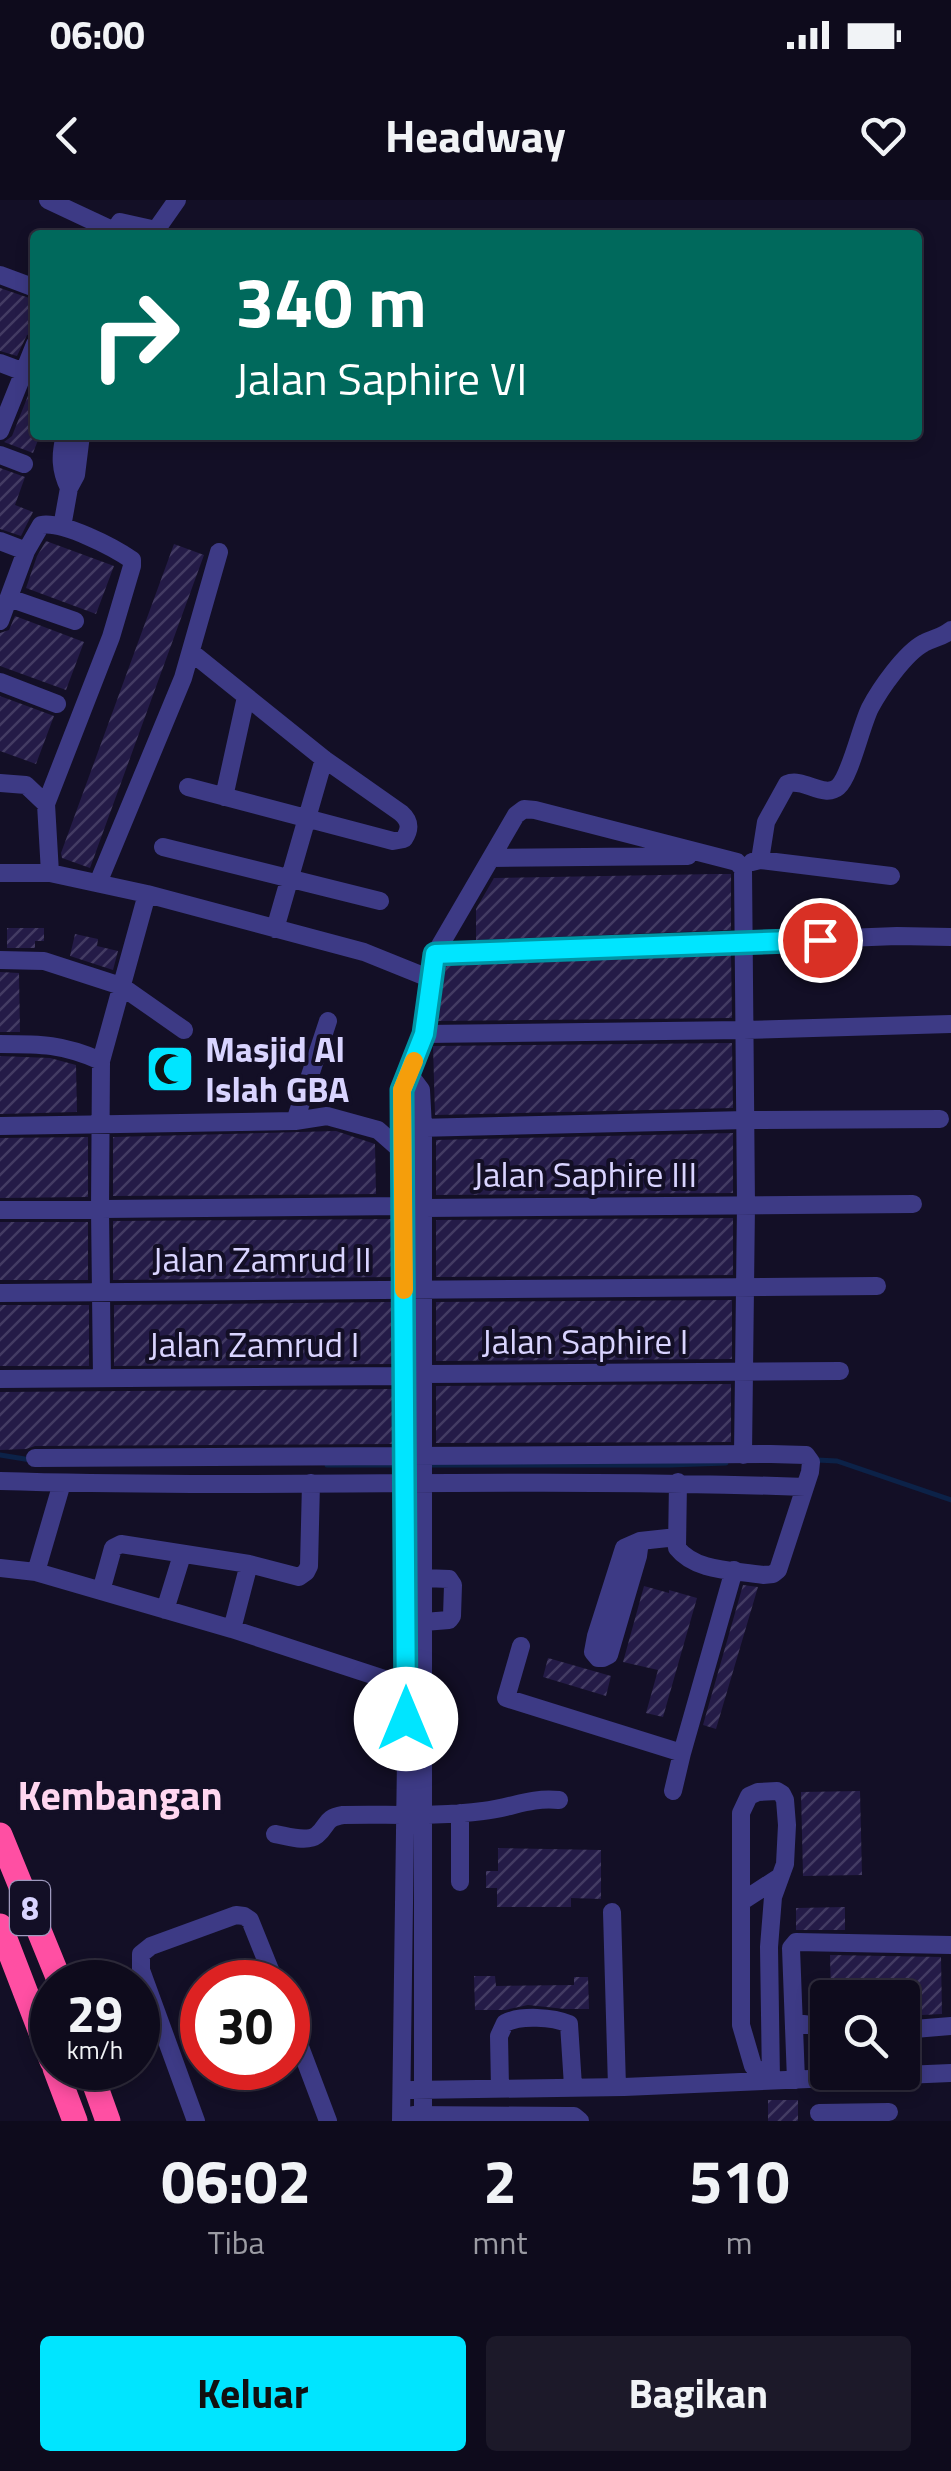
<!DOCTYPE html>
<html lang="id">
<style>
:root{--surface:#0e0b1c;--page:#1c1929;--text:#f1f3f6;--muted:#9b9ba3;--line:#2e2b3b;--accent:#00e5ff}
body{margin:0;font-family:"Titillium Web",sans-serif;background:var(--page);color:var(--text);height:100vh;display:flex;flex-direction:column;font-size:38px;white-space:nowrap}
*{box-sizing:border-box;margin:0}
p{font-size:32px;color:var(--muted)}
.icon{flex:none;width:55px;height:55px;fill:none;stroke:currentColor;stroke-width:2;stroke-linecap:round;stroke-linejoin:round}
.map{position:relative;height:1921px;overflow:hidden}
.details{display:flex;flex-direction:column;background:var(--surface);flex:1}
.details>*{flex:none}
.hud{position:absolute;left:30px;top:30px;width:892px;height:210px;border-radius:10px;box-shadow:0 5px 15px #0003,0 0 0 2px var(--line);background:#00695c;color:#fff;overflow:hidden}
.fabs{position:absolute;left:810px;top:1780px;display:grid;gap:20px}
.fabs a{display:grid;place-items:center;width:110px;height:110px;border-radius:10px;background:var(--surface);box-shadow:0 5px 15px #0003,0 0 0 2px var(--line);font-size:50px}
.speed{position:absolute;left:30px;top:1760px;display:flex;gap:20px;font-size:50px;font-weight:700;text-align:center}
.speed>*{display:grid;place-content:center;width:130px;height:130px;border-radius:50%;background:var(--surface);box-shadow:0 5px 15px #0003,0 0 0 2px var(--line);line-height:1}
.speed small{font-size:25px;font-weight:400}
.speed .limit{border:15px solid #d22;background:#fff;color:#111}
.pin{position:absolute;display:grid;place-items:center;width:85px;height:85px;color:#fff;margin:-42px;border:5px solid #fff;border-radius:50%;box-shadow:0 2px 10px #0007}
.me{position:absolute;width:110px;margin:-55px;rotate:0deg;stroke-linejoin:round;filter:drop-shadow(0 0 8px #0008)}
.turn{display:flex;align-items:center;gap:35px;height:210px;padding:0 40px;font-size:45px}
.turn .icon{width:130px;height:130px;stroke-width:2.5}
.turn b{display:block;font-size:70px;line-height:85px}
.eta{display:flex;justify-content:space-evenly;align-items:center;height:170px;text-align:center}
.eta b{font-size:60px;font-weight:700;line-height:70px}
.primary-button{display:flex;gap:20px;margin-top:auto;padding:20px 40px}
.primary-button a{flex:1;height:115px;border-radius:10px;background:var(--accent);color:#111;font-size:40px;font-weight:700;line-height:115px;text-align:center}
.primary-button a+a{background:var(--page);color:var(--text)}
.status{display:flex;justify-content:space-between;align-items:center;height:70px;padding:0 50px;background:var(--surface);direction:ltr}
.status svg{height:28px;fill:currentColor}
header{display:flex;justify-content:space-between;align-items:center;height:130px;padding:0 40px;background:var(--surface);font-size:45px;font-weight:700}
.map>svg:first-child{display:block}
</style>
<div class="status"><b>06:00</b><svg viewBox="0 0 49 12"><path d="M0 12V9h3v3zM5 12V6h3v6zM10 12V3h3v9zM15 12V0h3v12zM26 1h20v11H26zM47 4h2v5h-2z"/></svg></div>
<header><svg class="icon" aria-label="back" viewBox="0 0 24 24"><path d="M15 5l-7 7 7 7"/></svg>Headway<svg class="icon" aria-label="heart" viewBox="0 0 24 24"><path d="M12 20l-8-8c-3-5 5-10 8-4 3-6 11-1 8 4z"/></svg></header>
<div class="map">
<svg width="951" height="1921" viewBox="0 0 951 1921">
<defs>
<pattern id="building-hatch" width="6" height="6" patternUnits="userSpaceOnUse" patternTransform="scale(2.5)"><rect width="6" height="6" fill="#241b47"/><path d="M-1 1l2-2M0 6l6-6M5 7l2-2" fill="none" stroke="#433b63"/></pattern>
</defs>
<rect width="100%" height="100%" fill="#130f26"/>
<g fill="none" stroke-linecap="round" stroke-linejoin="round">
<path stroke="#0c2248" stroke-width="5" d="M0,1255L31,1260
M817,1260L837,1261L951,1300
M327,1265H670L726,1263"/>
</g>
<path fill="url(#building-hatch)" d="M0,88L35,100V132L27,135L17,156L0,151Z
M35,178V235H40L33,253L4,242L12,236Z
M0,268L25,277L15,305L33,312L21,336L0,329Z
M46,341L114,366L96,414L26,388L37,356Z
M174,344L204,355L90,668L62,658L61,653Z
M15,416L84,442L66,490L0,466V433L9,430Z
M0,496L54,516L36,564L0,551Z
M716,674H731V730L476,740V709L494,678Z
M7,728H44V741H35V748H7Z
M75,734L98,739L97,746L118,751L113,770L70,756Z
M731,755L732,818L438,821L446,766Z
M0,772L19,773L20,832H0Z
M732,843L733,908L435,915L433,846Z
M0,856L50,858L76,865L77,912L0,914Z
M336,931L375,944L376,994L113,996V937Z
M733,933V993L436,995V940Z
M88,937V997L0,998V938Z
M733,1018V1075L436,1077V1020Z
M391,1019V1077L113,1080V1021Z
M0,1022H88V1080H0Z
M732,1100V1159L436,1161V1102Z
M391,1102L392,1164L114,1166V1105Z
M0,1105H89V1166H0Z
M731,1184V1242L436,1243V1186Z
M392,1189V1244L35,1246L26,1249L0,1250V1192Z
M743,1385L758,1387L716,1529L703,1525Z
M644,1386L669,1393V1390L697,1398L663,1517L646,1513L658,1470L623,1462Z
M548,1458L611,1476L606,1496L543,1477Z
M860,1591L862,1675L803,1676L801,1592Z
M498,1648L601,1650V1699L571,1698V1707H497V1688H486V1671H498Z
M845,1707V1730H796V1708Z
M830,1755L941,1757L942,1814L902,1816V1798H831Z
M474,1776H495L496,1786L574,1785V1777H588L589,1809H565L528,1805L505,1810H475Z
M768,1900H798V1921H768Z"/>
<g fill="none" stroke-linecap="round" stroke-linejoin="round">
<path stroke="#3d3a85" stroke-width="18" d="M48,0L114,31
M112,35L120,22L156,30L177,0
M0,75L35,88
M0,163L24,172
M0,231L35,144
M65,235C60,255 60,270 69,288
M0,255L24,264
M62,327L69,288L76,275L81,235
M0,341L26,351
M9,398L75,421
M0,421L26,351L41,325C63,321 113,347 132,360V366L111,437L46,604L50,673
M0,482L57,504
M0,583L26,585L46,604
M188,587L393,641L404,639C411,628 410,621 401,613L324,559L191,452
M224,597L246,497
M163,647L380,701
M491,658L688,656
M760,660L766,622L787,584C803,577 824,599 838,587C850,577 861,526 870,508C880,489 905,453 924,443C933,438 943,437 951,430
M752,662L760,660L891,676
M0,673H50L147,694L364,752L431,779
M98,683L183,478L219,352
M275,729L324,559
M435,754L897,736L951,737
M0,760L44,761L121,786L184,830
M424,834L743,830L951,824
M0,844C41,844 63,844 101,861
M409,874L421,890L423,927V1921
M295,921L328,821
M0,926L295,921L327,916L378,930L403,952
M416,928L746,920L940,919
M424,1008L913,1004
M0,1010L403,1006
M0,1093L877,1086
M424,1174L840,1171
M102,1178L100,1009L101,861L147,694
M0,1179L406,1176
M35,1258L771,1254L806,1255L811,1262L810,1272L778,1370L773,1374L763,1375C734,1370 696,1372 677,1348L678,1282
M0,1281C268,1289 537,1277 805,1287
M640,1341L638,1356L609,1455L603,1458H598L593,1452L596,1436L624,1348L640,1341L677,1337
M0,1368L36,1372L232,1429L418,1490
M36,1372L62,1283
M101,1391L113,1348L121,1344L249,1364L299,1377L306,1372L309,1366L311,1283
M165,1410L182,1355
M424,1422L449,1420L452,1416L453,1385L449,1379L424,1378
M232,1429L249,1364
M521,1446L506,1498L682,1553L734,1370
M673,1591L682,1553
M777,1591L782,1594L785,1600L787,1625L785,1664L773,1697L769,1747L771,1881L753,1866L741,1825V1613L749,1596L758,1592Z
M275,1634C287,1636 307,1643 317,1635C329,1625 324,1618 343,1615C388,1614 438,1617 483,1611C512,1608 529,1597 559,1600
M460,1682V1613
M741,1702L778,1678
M612,1712L617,1887
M288,1815L328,1921
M795,1823L828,1827
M902,1830L951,1826
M796,1880L791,1748L796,1742L951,1745
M500,1888L499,1836L505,1823C521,1815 553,1817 569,1824L573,1886
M412,1890L624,1887L951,1873
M819,1913L889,1912
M413,1915L568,1916H574L580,1921
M196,1921L141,1770V1754L151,1746L236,1715L244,1716L250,1720L275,1782
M401,1921L407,1487L402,890L424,834L435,754L516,615L524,609L535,610L737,662L743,669L746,1005L743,1255"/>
<path stroke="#ff4fa3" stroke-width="25" d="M0,1635L60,1782
M0,1726L52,1861
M55,1868L75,1921
M89,1868L108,1921"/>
</g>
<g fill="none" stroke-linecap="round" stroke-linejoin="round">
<g stroke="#0095a6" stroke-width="25">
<path id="route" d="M406,1519L402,890L424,834L435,754L820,740"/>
</g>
<use href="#route" stroke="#00e5ff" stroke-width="18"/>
<path stroke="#f59e0b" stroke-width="18" d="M404,1090L402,890L414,861"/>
</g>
<defs>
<g id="mosque-square" transform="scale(2.5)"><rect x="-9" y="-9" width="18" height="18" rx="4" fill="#00e5ff" stroke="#130f26"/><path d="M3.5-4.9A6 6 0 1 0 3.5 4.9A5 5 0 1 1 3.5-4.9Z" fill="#111"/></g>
</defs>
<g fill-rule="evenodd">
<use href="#mosque-square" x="170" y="869"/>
</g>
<g text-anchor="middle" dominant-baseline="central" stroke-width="8" stroke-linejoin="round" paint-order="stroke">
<rect fill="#130f26" stroke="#9e99be" stroke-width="2.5" x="10" y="1681" width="40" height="54" rx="8"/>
<g font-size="32" font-weight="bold" fill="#d9d4ff">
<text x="30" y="1708">8</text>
</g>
<g font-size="35" font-weight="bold" fill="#d9d4ff" stroke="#130f26" text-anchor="start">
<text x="205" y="849">Masjid Al<tspan x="205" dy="40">Islah GBA</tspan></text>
</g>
<g font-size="35" fill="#d9d4ff" stroke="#130f26">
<text x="585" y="974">Jalan Saphire III</text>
<text x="262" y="1059">Jalan Zamrud II</text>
<text x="585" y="1141">Jalan Saphire I</text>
<text x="254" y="1144">Jalan Zamrud I</text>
</g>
<g font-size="40" font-weight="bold" fill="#ffd6f0" stroke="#130f26">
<text x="120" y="1595">Kembangan</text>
</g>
</g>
</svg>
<div class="fabs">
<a><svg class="icon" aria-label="search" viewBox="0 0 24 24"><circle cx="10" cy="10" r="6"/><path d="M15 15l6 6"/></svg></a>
</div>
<div class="speed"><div>29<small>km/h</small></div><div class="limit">30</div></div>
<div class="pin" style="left:820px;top:740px;background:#d93025"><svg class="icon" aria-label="arrive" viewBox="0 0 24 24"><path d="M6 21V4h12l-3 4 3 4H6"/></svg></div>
<svg class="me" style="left:406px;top:1519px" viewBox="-20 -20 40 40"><circle r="19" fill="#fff"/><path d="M0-13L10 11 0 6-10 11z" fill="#00e5ff"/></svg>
<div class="hud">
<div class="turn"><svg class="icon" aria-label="right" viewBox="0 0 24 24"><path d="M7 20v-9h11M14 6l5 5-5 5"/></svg><div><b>340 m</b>Jalan Saphire VI</div></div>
</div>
</div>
<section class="details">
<div class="eta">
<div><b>06:02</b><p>Tiba</p></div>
<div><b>2</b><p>mnt</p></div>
<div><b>510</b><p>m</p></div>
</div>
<div class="primary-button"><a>Keluar</a><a>Bagikan</a></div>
</section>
